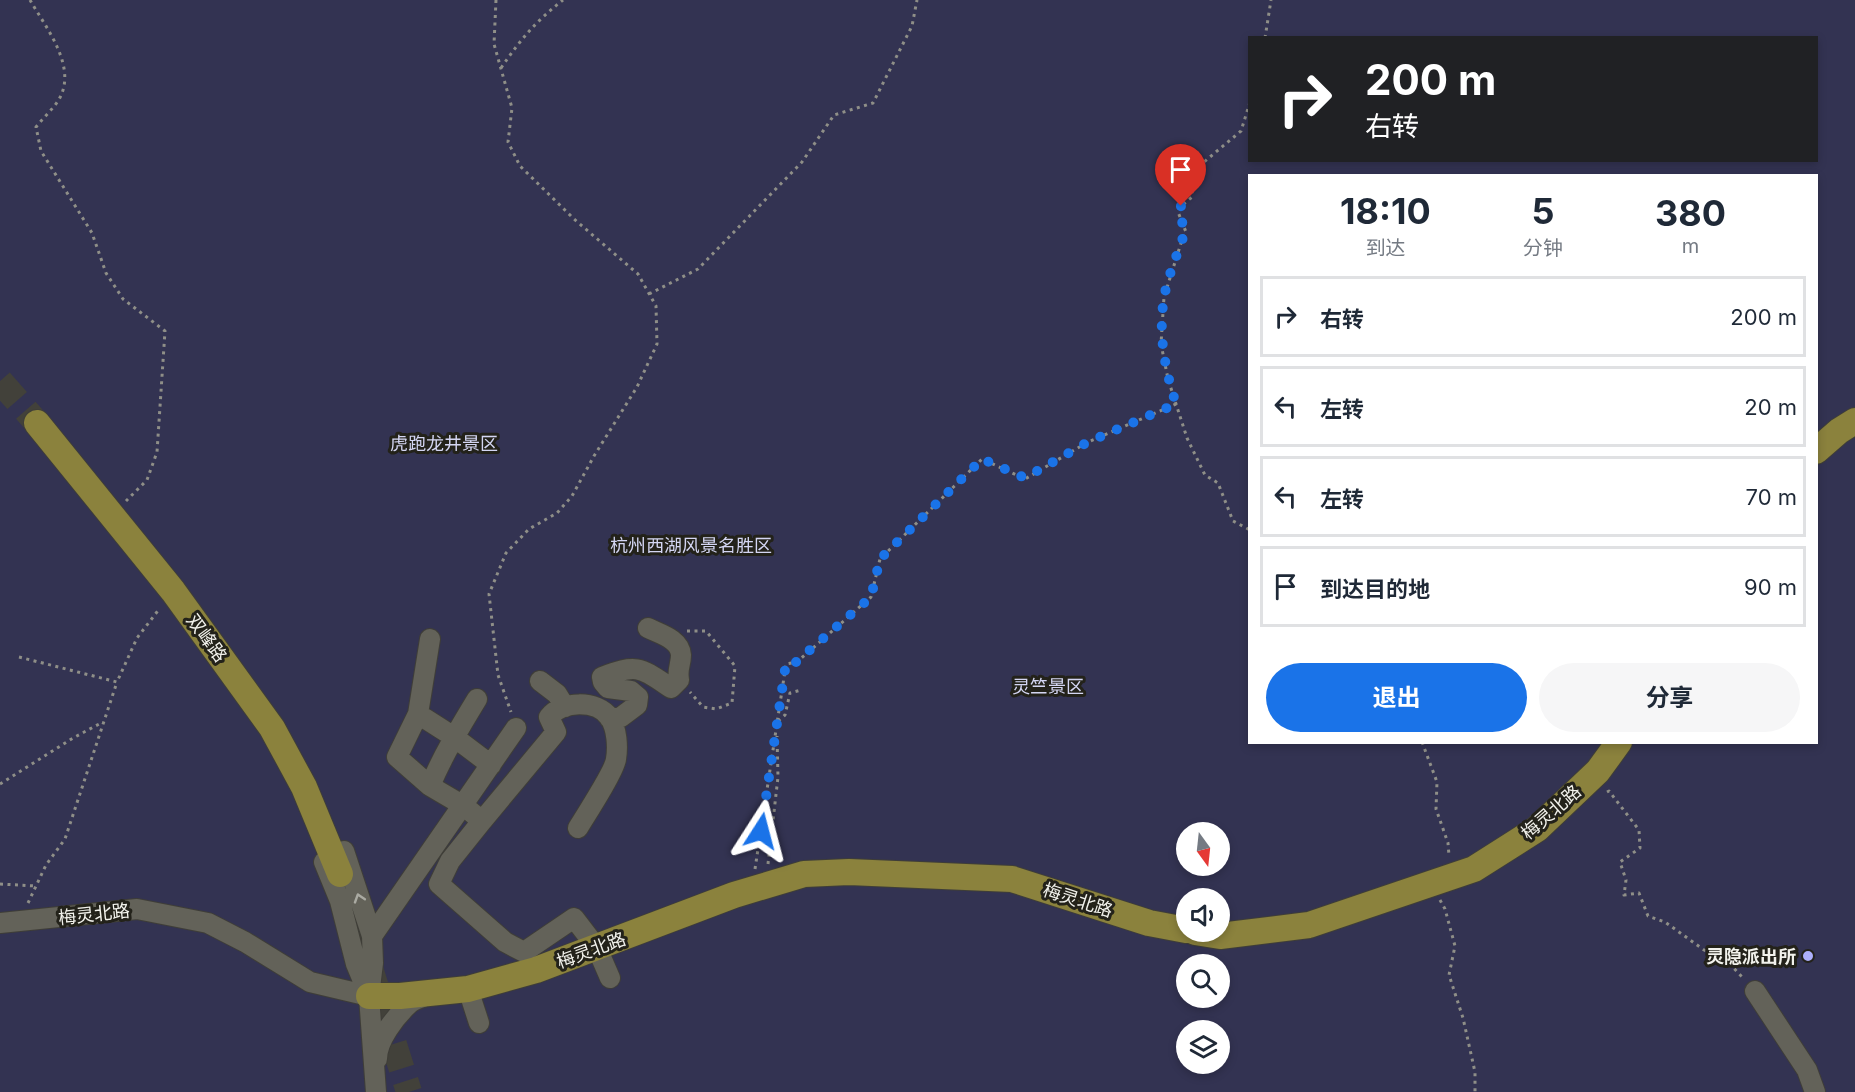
<!DOCTYPE html>
<html lang="zh">
<meta charset="utf-8">
<style>
:root{--surface:#fff;--page:#f6f6f7;--text:#1f2937;--muted:#747a83;--line:#e0e1e3;--accent:#1a73e8}
body{margin:0;font-family:Inter,"Noto Sans SC",sans-serif;background:var(--page);color:var(--text);height:100vh;display:flex;flex-direction:column;font-size:22px;white-space:nowrap}
*{box-sizing:border-box;margin:0}
p{font-size:20px;color:var(--muted)}
.icon{flex:none;width:33px;height:33px;fill:none;stroke:currentColor;stroke-width:2;stroke-linecap:round;stroke-linejoin:round}
.map{position:relative;flex:1;overflow:hidden}
.drawer{position:absolute;left:1248px;top:174px;width:570px;height:570px;display:flex;flex-direction:column;background:var(--surface);border-radius:0px;box-shadow:0 3px 9px #0003}
.drawer>*{flex:none}
.guide{position:absolute;left:1248px;top:36px;width:570px;height:126px;border-radius:0px;box-shadow:0 3px 9px #0003;background:#202124;color:#fff;overflow:hidden}
.needle{width:39px;rotate:165deg}
.controls{position:absolute;left:1176px;top:822px;display:grid;gap:12px}
.controls a{display:grid;place-items:center;width:54px;height:54px;border-radius:50%;background:var(--surface);box-shadow:0 3px 9px #0003;font-size:30px}
.pin{position:absolute;display:grid;place-items:center;width:51px;height:51px;color:#fff;margin:-62px -26px;border-radius:50% 50% 50% 0;rotate:-45deg;box-shadow:0 0 6px #0007}
.pin .icon{rotate:45deg}
.me{position:absolute;width:66px;margin:-33px;rotate:9deg;stroke-linejoin:round;filter:drop-shadow(0 0 4px #0008)}
.turn{display:flex;align-items:center;gap:21px;height:126px;padding:0 18px;font-size:27px}
.turn .icon{width:78px;height:78px;stroke-width:2.5}
.turn b{display:block;font-size:42px;line-height:51px}
.eta{display:flex;justify-content:space-evenly;align-items:center;height:102px;text-align:center}
.eta b{font-size:36px;font-weight:700;line-height:42px}
.primary-button{display:flex;gap:12px;margin-top:auto;padding:12px 18px}
.primary-button a{flex:1;height:69px;border-radius:36px;background:var(--accent);color:#fff;font-size:24px;font-weight:700;line-height:69px;text-align:center}
.primary-button a+a{background:var(--page);color:var(--text)}
ul{padding:0;list-style:none}
li{display:flex;align-items:center;gap:18px;height:81px;margin:0 12px 9px;padding:0 6px;border:3px solid var(--line);border-radius:0px}
li div{flex:1}
li b{display:block;font-size:22px}
li em{font-style:normal}
.map>svg:first-child{display:block}
</style>
<div class="map">
<svg width="1855" height="1092" viewBox="0 0 1855 1092">
<rect width="100%" height="100%" fill="#23221a"/>
<path fill="#333352" fill-rule="evenodd" d="M0,0H1855V1092H0ZM1250,38H1816V160H1250ZM1250,176H1816V742H1250ZM1186,832H1220V866H1186ZM1186,898H1220V932H1186ZM1186,964H1220V998H1186ZM1186,1030H1220V1064H1186Z"/>
<g fill="none" stroke-linecap="round" stroke-linejoin="round">
<path stroke="#42413a" stroke-width="26" stroke-dasharray="26 13" stroke-linecap="butt" d="M0,381L37,423
M347,895L409,1092"/>
<g stroke="#3f3e38" stroke-width="22">
<path id="minor" d="M540,681L557,694L565,707
M477,699C460,727 443,755 430,786L464,806L482,821L556,732L549,717C561,701 597,699 610,718C617,729 618,747 616,759C615,770 586,815 578,828
M418,714L430,639
M610,719L621,717L637,705L638,697L631,691L608,688L603,682L602,677C638,663 641,668 671,688L679,680C677,668 681,665 681,655C680,639 660,634 648,628
M430,786L397,757L418,714L454,737L491,765
M482,821L450,861L439,884L505,942L524,952L574,918L597,948L610,978
M344,851L372,936L373,963L369,996L376,1092
M324,862L340,901L356,964L368,993
M0,923L137,909L208,923L245,942L310,982L369,996
M372,936L516,728
M468,989L479,1023
M1755,991L1807,1070L1815,1092
M377,1059C377,1040 395,1017 409,1004C413,1000 420,998 426,996"/>
</g>
<g stroke="#3f3e38" stroke-width="28">
<path id="major" d="M37,423L173,591L272,728L304,787L340,874
M1816,451L1839,431L1855,421
M1195,932L1220,936L1309,925L1474,869L1537,829L1598,771L1619,742
M369,996H400L468,989L536,970L734,895L804,874L849,872L1012,879L1149,923L1186,930"/>
</g>
<path stroke="#8f8f88" stroke-width="3" stroke-dasharray="3 4.5" stroke-linecap="butt" d="M30,0C46,28 79,68 58,101C52,110 43,118 36,127L41,151L92,233L106,273L123,299L165,331L157,452L147,480L126,501
M496,0L494,44L512,108L508,142L520,166L574,219L638,274L656,306L657,344L637,387L594,456L572,496L557,513L529,529L506,553L489,594L498,675L511,712
M1265,38L1271,0
M501,68C521,39 535,22 563,0
M1250,102L1241,131L1192,172V197L1181,206L1178,212L1186,232L1182,240L1164,297L1161,344L1168,379L1187,438L1205,475L1218,483L1233,521L1250,530
M649,294L698,269L802,162L834,115L873,103L912,26L917,0
M687,631H706L735,666L732,703L716,709L703,707L690,692
M19,657L117,682L137,638L160,608
M778,721L785,715L790,693L801,690
M1422,742L1437,782L1436,809L1448,843L1449,856
M0,784L73,738L101,723
M1607,792L1609,791L1639,830L1640,848L1620,862L1626,880L1624,895L1639,893L1648,916L1665,922L1704,950L1728,962L1744,979
M768,864L778,777L777,736
M755,869L786,664L797,662L871,597L880,559L982,459L1025,479L1088,442L1176,404
M0,884L36,886
M1440,900L1445,909L1455,946L1449,975L1463,1018L1475,1072V1092
M28,903L46,865L65,839L117,682"/>
<use href="#minor" stroke="#636259" stroke-width="20"/>
<use href="#major" stroke="#8b823d" stroke-width="26"/>
</g>
<defs><path id="oneway-chevron" d="M-2-3.5L2.5 0L-2 3.5" fill="none" stroke-width="1.6" stroke-linecap="round" stroke-linejoin="round" transform="scale(1.5)"/></defs>
<use stroke="#aaaaa2" href="#oneway-chevron" transform="translate(359 898) rotate(-108)"/>
<g fill="none" stroke-linecap="round" stroke-linejoin="round">
<path stroke="#1a73e8" stroke-width="10" stroke-dasharray="0 18" d="M761,831L786,663L796,662L871,597L880,559L982,459L1025,478L1088,442L1176,404C1165,369 1158,335 1164,298C1167,279 1176,258 1182,240L1186,232L1178,212L1181,206"/>
</g>
<circle fill="#adaffb" stroke="#23221a" stroke-width="2" cx="1808" cy="956" r="6"/>
<g text-anchor="middle" dominant-baseline="central" stroke-width="6" stroke-linejoin="round" paint-order="stroke">
<g font-size="18" fill="#d4d6f3" stroke="#23221a">
<text x="444" y="443">虎跑龙井景区</text>
<text x="691" y="545">杭州西湖风景名胜区</text>
<text x="1048" y="686">灵竺景区</text>
</g>
<g font-size="18" fill="#f2f2ec" stroke="#23221a">
<text transform="translate(207 638) rotate(54)">双峰路</text>
<text transform="translate(1551 812) rotate(-41)">梅灵北路</text>
<text transform="translate(1078 900) rotate(18)">梅灵北路</text>
<text transform="translate(94 914) rotate(-6)">梅灵北路</text>
<text transform="translate(591 950) rotate(-20)">梅灵北路</text>
</g>
<g font-size="18" font-weight="bold" fill="#f2f2ec" stroke="#23221a" text-anchor="end">
<text x="1796" y="956">灵隐派出所</text>
</g>
</g>
</svg>
<div class="controls">
<a><svg class="needle" viewBox="-14 -14 28 28"><path d="M0-13l5 13h-10z" fill="#e53935"/><path d="M0 13l5-13h-10z" fill="#747a83"/></svg></a>
<a><svg class="icon" aria-label="sound" viewBox="0 0 24 24"><path d="M4 9h4l5-4v14l-5-4H4zM17 9q2 3 0 6"/></svg></a>
<a><svg class="icon" aria-label="search" viewBox="0 0 24 24"><circle cx="10" cy="10" r="6"/><path d="M15 15l6 6"/></svg></a>
<a><svg class="icon" aria-label="layers" viewBox="0 0 24 24"><path d="M12 4l9 5-9 5-9-5zM3 14l9 5 9-5"/></svg></a>
</div>
<div class="pin" style="left:1181px;top:206px;background:#d93025"><svg class="icon" aria-label="arrive" viewBox="0 0 24 24"><path d="M6 21V4h12l-3 4 3 4H6"/></svg></div>
<svg class="me" style="left:761px;top:831px" viewBox="-20 -20 40 40"><path d="M0-17L14 15 0 8-14 15z" fill="#1a73e8" stroke="#fff" stroke-width="4"/></svg>
<div class="guide">
<div class="turn"><svg class="icon" aria-label="right" viewBox="0 0 24 24"><path d="M7 20v-9h11M14 6l5 5-5 5"/></svg><div><b>200 m</b>右转</div></div>
</div>
<section class="drawer">
<div class="eta">
<div><b>18:10</b><p>到达</p></div>
<div><b>5</b><p>分钟</p></div>
<div><b>380</b><p>m</p></div>
</div>
<ul>
<li><svg class="icon" aria-label="right" viewBox="0 0 24 24"><path d="M7 20v-9h11M14 6l5 5-5 5"/></svg><div><b>右转</b></div><em>200 m</em></li>
<li><svg class="icon" aria-label="left" viewBox="0 0 24 24"><path d="M17 20v-9H6M10 6l-5 5 5 5"/></svg><div><b>左转</b></div><em>20 m</em></li>
<li><svg class="icon" aria-label="left" viewBox="0 0 24 24"><path d="M17 20v-9H6M10 6l-5 5 5 5"/></svg><div><b>左转</b></div><em>70 m</em></li>
<li><svg class="icon" aria-label="arrive" viewBox="0 0 24 24"><path d="M6 21V4h12l-3 4 3 4H6"/></svg><div><b>到达目的地</b></div><em>90 m</em></li>
</ul>
<div class="primary-button"><a>退出</a><a>分享</a></div>
</section>
</div>
